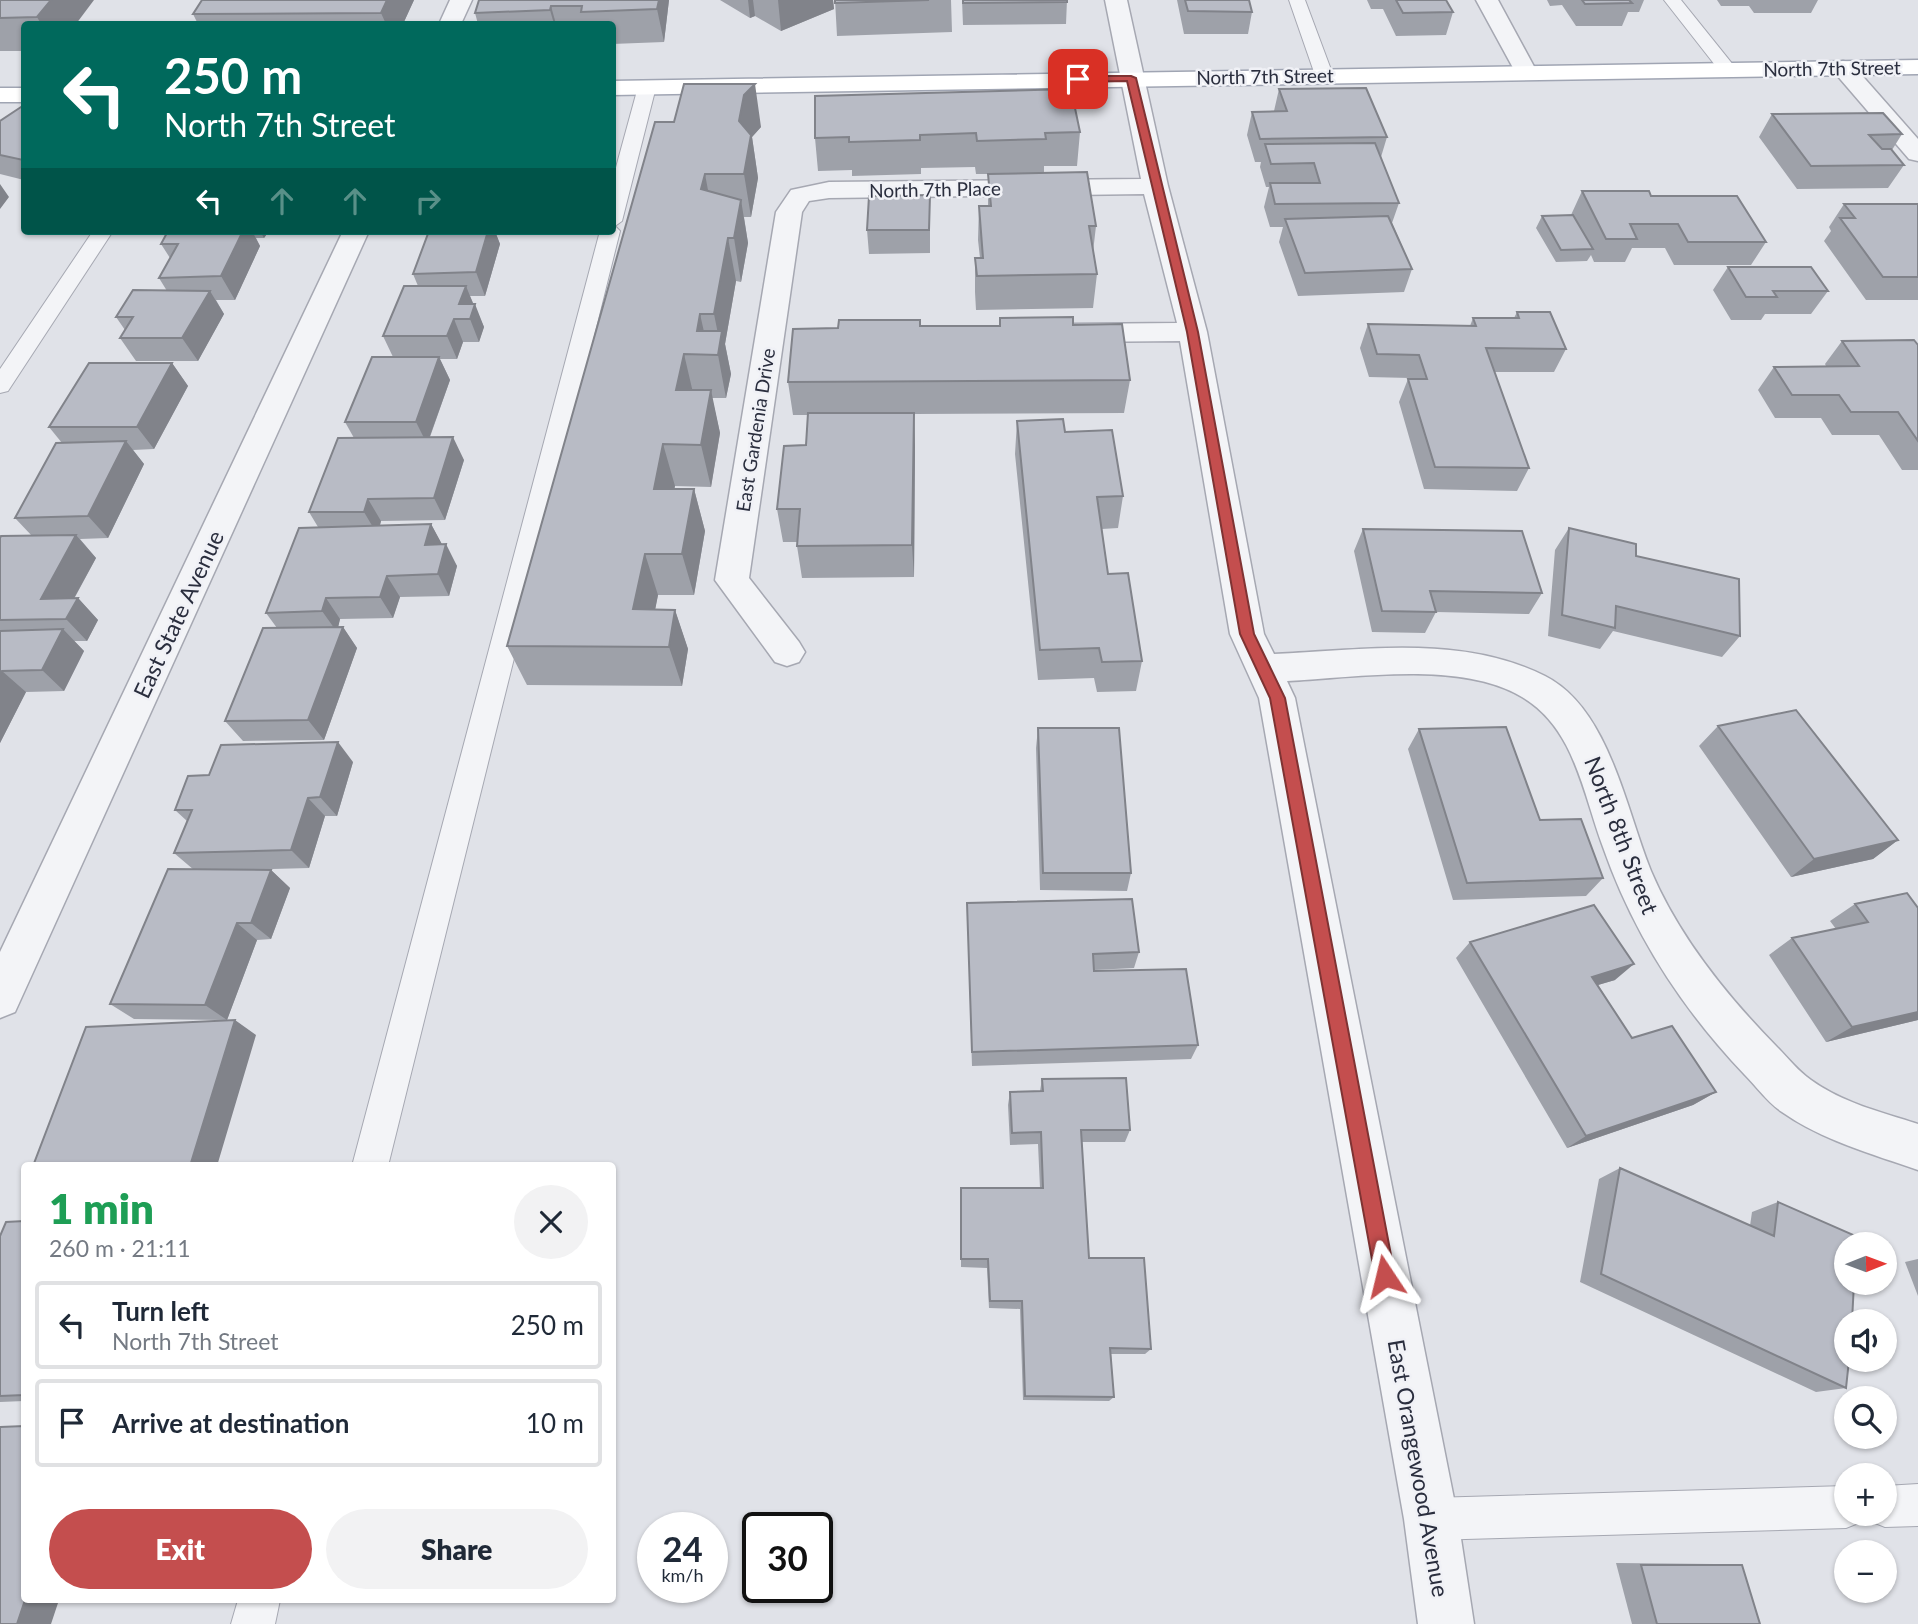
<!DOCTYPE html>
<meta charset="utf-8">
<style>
:root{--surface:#fff;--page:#f2f2f3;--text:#1f2937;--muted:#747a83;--line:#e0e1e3;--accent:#c44e4e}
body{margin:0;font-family:Lato,sans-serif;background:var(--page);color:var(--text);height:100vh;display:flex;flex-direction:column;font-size:26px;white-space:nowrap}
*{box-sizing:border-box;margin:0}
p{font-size:23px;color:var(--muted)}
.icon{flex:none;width:38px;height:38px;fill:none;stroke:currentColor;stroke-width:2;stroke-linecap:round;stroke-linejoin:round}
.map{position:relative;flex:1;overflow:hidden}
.side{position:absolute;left:21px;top:1162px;width:595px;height:441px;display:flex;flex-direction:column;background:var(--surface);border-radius:7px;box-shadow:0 2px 5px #0004}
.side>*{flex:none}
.hud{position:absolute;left:21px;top:21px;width:595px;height:214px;border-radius:7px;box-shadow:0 2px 5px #0004;background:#00695c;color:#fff;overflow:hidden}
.needle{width:46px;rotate:89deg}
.fabs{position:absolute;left:1834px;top:1232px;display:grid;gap:14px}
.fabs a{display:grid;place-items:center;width:63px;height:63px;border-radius:50%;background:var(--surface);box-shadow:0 2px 5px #0004;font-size:35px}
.speed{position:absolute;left:637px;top:1512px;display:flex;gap:14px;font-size:35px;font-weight:700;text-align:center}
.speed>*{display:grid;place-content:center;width:91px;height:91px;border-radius:50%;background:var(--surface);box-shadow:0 2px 5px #0004;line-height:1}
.speed small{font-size:18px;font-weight:400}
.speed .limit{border:4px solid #111;border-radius:10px;background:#fff;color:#111}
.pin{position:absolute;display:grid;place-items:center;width:60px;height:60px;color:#fff;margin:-30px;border-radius:14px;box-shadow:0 4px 10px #0006}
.me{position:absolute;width:77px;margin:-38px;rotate:350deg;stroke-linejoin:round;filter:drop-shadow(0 0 5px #0008)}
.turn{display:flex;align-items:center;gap:24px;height:147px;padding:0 28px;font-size:32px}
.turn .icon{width:91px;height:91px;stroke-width:2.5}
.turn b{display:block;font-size:49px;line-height:60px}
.lanes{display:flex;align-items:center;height:66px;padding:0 28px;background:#0003;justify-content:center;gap:35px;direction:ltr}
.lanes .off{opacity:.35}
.round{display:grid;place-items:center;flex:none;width:74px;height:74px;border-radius:37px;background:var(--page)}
.summary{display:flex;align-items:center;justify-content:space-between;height:119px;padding:0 28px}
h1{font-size:42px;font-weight:800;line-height:52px;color:#1e9e55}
.button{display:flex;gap:14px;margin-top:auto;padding:14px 28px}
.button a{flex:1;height:80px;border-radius:42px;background:var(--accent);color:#fff;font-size:28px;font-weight:800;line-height:80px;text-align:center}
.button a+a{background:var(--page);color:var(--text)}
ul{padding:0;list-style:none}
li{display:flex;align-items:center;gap:21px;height:88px;margin:0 14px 10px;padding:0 14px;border:4px solid var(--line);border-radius:7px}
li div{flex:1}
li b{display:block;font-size:26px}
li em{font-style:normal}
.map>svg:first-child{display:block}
</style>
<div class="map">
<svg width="1918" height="1624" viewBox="0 0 1918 1624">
<rect width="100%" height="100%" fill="#e0e2e8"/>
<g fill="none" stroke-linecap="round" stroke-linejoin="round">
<g stroke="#a6a8b2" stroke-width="2">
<path id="lane" d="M1289,0H1305L1333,75L1330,79H1318L1315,75Z
M1664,0H1681L1734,66L1737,70L1734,74H1722Z
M647,82L656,87L622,221L615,226L620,231L388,1166H352L600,231H612V182L638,87Z
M93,231H113L8,391L0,393V369Z
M1918,1484V1526L1885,1527L1870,1521L1868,1514H1885V1486Z
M1846,1486V1514H1864L1861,1522L1846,1528L1431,1540L1416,1534L1410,1519L1416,1504L1431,1498Z
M238,1600H280L275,1624H231Z"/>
</g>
<g stroke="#a6a8b2" stroke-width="3">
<path id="street" d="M450,0H472L461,24H439Z
M1105,0H1127L1168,186L1207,332L1264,634L1274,654C1363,650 1462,634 1545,676C1609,708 1626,810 1651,871C1679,937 1727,996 1777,1047C1788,1058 1798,1071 1811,1080C1843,1103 1881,1112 1918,1124V1170C1872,1154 1822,1140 1782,1112C1767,1102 1757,1087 1745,1075C1682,1009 1633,933 1603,847C1583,794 1575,728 1522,697C1461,660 1355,678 1287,681L1295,698L1303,739L1458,1519L1474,1624H1418L1404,1519L1259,698L1230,634L1180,341L1072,342L1062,339L1058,333L1062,327L1072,324L1177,323L1144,194L829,198L809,201L802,212L749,578L799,642L805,652L799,662L787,666L775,662L715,580L776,212L791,190L829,182L1141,179Z
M1476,0H1498L1537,72L1534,77H1518Z
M1843,61L1851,63L1918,139V161L1909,159L1835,73L1832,68L1835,63Z
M343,231H369L15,1012L0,1018V952Z"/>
</g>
<g stroke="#a0a5b3" stroke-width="3">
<path id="primary" d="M1918,60V74L612,95V81Z
M0,88H24V102H0Z"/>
</g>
<use href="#lane" fill="#f3f4f7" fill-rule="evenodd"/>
<use href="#street" fill="#f3f4f7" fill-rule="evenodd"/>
<use href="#primary" fill="#fff" fill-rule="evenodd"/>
</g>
<path fill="#9ea1a9" d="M0,0L76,24H24V51H0Z
M202,0H414L403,24H198L193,14Z
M479,0H669L664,42L612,44V24H478L475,13Z
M720,0H833L834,9L781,31L755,16L750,18Z
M835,0H951L952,32L837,36Z
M962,0H1067L1066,24L963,25Z
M1177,0H1249L1252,12L1248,34H1184Z
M1367,0H1446L1453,12L1446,35L1396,36L1383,9H1371Z
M1547,0H1644L1639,12H1628L1622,26H1576L1562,5L1550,6Z
M1717,0H1818L1811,13H1754L1749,6H1721Z
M1279,89L1387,137L1381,157L1399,203L1392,223L1412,269L1404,292L1298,296L1279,242L1283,227H1270L1264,207L1269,187H1266L1260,167L1261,162H1255L1247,135L1252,112L1274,111Z
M815,96L1080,132L1077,166H1044V172L1096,226L1093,252L1097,274L1093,308L976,310L975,292V258H980L978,240L979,206H988V174H976L975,167L921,168V174L852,176V170L818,171L815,138Z
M24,105V180L0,174V121Z
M1772,114L1902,134L1892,150L1904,165L1888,188L1797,189L1759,137Z
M674,122L761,127L752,137L758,178L751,217H744L748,243L741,282L736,281L725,344L731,374L726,398H712L720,433L711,487L675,486L674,489H694L705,531L694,595H658L655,609L675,610L688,649L682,686L527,685L507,646Z
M1582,191L1651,196L1766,242L1751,265H1674L1665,248H1632L1625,262H1594L1591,255L1587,261L1556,262L1536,228L1542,216L1571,215Z
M1844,204H1918V300H1866L1824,241L1831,231L1829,227Z
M930,218V253L869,254L867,230Z
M168,231H269L264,238H256L260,246L235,300H216L224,314L198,361H136L120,338L125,330L116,317L167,291L159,278L170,258L161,244Z
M429,231H526L495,232L500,244L485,296H470L484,327L479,342H463L457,359H440L450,380L430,437L464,460L445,520L381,521L380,526L431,524L442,545L457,566L449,596L400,597L393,618L340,619L338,627H343L357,648L324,740L243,741L225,721L277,628L266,613L318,527L309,512L354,438L345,422L393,357L383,336L418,286L413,274Z
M1728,267L1828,291L1811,314H1765L1761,320H1731L1713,290Z
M1517,312L1566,349L1554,372H1494L1529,468L1517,491L1424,489L1399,402L1408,379H1411L1410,378L1369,377L1360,348L1368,324L1470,326L1473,318H1514Z
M1000,318L1073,325L1130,380L1124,413L914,414L915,446L914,577L802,578L797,546L798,542H783L777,509L806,445L808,415H793L788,382L921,326H999Z
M1842,341L1918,345V470H1902L1879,435H1832L1821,418H1775L1758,390L1774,367L1826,366L1825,364Z
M172,363L188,386L154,449L133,450L144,464L108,538L80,539L96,558L74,599L78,598L98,620L87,641H74L84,651L64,691L26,692L0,743V538L32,536L15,518L62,443L49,427Z
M1017,421L1065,432L1123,496L1118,528L1102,529L1108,574L1142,661L1136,691L1097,692L1094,678L1038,680L1015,454Z
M1569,528L1636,556L1740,636L1722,657L1613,631L1600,649L1548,636L1555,550Z
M1363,529L1542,593L1529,614L1436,612L1425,633L1372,632L1354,551Z
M1718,726L1898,840L1873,859L1791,877L1699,746Z
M1038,728L1131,873L1127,891L1040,890L1036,748Z
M1419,729L1540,820L1603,878L1586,896L1453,900L1408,749Z
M353,762L337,816H325L309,868L232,870H271L290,888L271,939L257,940L227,1020L134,1019L110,1004L194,870L174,853L187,821L175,810L209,775Z
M1907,893L1918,1020L1826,1042L1769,955L1792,938L1836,929L1830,921L1855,904Z
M967,903L1139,952L1134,968L1094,970V971L1198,1045L1191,1059L972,1066Z
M1470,942L1615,980L1598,985L1632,1038L1716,1092L1693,1105L1567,1148L1456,958Z
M1042,1079L1130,1130L1125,1142H1082L1089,1258L1151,1349L1145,1354H1111L1114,1397L1109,1401L1023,1400L1020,1309L989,1308L987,1268L961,1267V1188H1040L1038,1144L1010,1145L1008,1105L1010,1092L1040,1091Z
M1620,1168L1750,1226L1752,1212L1778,1202L1846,1388L1816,1392L1580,1282L1599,1179Z
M24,1221V1401L0,1402V1236Z
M1918,1259V1296L1905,1262Z
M1616,1563L1714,1564L1742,1565L1760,1624H1632Z"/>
<path fill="#81838a" d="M51,0H94L76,24H41L37,17Z
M387,0H414L403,24H386L381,13Z
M659,0H669L664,42L657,9Z
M748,0H753L755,16L750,18Z
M778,0H833L834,9L781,31Z
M551,6L556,24H554L550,10Z
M755,84L761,127L752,137L758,178L751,217L744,174L739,121L744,95Z
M705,174L713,217L701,189Z
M0,184L9,197L0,209Z
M741,200L748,243L741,282L734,238Z
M243,231H252L260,246L235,300L221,276Z
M260,231H269L264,238Z
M488,231H495L500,244L485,296L476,272Z
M728,238L736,281L725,344L731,374L726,398L718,355L720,344L714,314Z
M466,286L474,306L475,304L484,327L479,342L470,319L459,304Z
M210,291L224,314L198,361L182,338Z
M700,314L709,354L697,331Z
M454,319L463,342L457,359L447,336Z
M684,354L694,397L676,390Z
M439,357L450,380L427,444L416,422Z
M172,363L188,386L154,449L137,427Z
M711,390L720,433L711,487L701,445Z
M914,413L915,446L914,577L912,545Z
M453,437L464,460L445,520L434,498Z
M126,441L144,464L108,538L88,516Z
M663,444L675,486L666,531L654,489Z
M694,489L705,531L694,595L682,554Z
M368,499L381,521L377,534L364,512Z
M431,524L443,546L425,545Z
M76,535L96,558L62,620L41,599Z
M446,544L457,566L449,596L438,574Z
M645,554L658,595L648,647L633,609Z
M387,576L400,597L393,618L380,597Z
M78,598L98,620L87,641L66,619Z
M326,598L340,619L337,632L322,611Z
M675,610L688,649L682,686L669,647Z
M343,627L357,648L324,740L308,720Z
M63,629L84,651L64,691L42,670Z
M2,671L26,692L0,743V676Z
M338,742L353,762L337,816L320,797Z
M308,798L325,816L309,868L291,850Z
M1898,840L1873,859L1791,877L1814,859Z
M271,870L290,888L271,939L251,923Z
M237,923L257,940L227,1020L205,1005Z
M1634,964L1615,980L1574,992L1592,977Z
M1918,1012V1020L1826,1042L1852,1027Z
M235,1020L256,1035L217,1166H190Z
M1716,1092L1693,1105L1567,1148L1586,1136Z
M25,1600H59L51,1624H17Z"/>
<path fill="#b8bbc5" stroke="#81838a" stroke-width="2" d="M0,0H51L37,17L0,18Z
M202,0H387L381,13L193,14Z
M479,0H659L657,9L581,12L582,6H551L550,10L475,13Z
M835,0H929L835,3Z
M963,0H1067V2L963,3Z
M1185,0H1249L1252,12L1188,11Z
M1396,0H1446L1453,12L1403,13Z
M1582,0H1629L1632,3L1585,4Z
M684,84H755L744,95L739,121L751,135L744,174H705L701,189L741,200L734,238H728L714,314H700L697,331H722L718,355L684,354L676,390H711L701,445L663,444L654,489H694L682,554H645L633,609L675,610L669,647L507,646L655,122H674Z
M1366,88L1387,137L1260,139L1252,112L1287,111L1279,89Z
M1071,89L1080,132L1045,133L1046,139L977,141L976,133L920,135V140L849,142V137L815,138V96Z
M24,105V159L23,160L0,155V121Z
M1883,113L1902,134L1869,135L1882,149H1891L1904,165L1811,166L1772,114Z
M1375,143L1399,203L1275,204L1270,183H1320L1314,163L1271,164L1265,144Z
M1087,172L1096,226H1089L1097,274L977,276L975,258H983L979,206H991L988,174Z
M1582,191H1649L1651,196H1737L1766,242H1688L1678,224H1630L1637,239H1606Z
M930,195L929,230H867L869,196Z
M1844,204H1918V277H1883L1840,218H1855Z
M1573,215L1593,249L1561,250L1542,216Z
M1388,216L1412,269L1305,273L1285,219Z
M168,231H243L221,276L159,278L178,244H161Z
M429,231H488L476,272L413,274Z
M1728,267H1811L1828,291H1773L1777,297H1746Z
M404,286H466L459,304H475L470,319H454L447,336H383Z
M133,290L210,291L182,338H120L133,317H116Z
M1517,312H1550L1566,349L1486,348L1529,468L1435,467L1408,379H1427L1419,355L1377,354L1368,324L1476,326L1473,318H1519Z
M1073,317V325L1122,324L1130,380L788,382L793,329L838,328L839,320H920V326H1000V318Z
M1914,340L1918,345V441L1898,412H1851L1839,395H1792L1774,367L1859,366L1842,341Z
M372,357H439L416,422H345Z
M89,363H172L137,427H49Z
M808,413H914L912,545L797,546L800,509H777L784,446L806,445Z
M1063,419L1065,432L1112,430L1123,496L1097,497L1108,574L1128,573L1142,661L1102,662L1099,648L1040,650L1017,421Z
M453,437L434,498L368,499L364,512H309L338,438Z
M126,441L88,516L15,518L56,443Z
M431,524L425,545L446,544L438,574L387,576L380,597L326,598L322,611L266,613L299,528Z
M1569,528L1636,544V556L1739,579L1740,636L1616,606L1615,628L1562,615Z
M1363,529L1522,531L1542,593L1430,591L1436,612L1382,611Z
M76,535L41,599L78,598L66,619L0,620V538L1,536Z
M343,627L308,720L225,721L263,628Z
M63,629L42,670L2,671L0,676V631Z
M1796,710L1898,840L1814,859L1718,726Z
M1506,727L1540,820L1581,819L1603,878L1467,883L1419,729Z
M1038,728H1119L1131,873H1043Z
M338,742L320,797L308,798L291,850L174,853L192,810H175L188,776L209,775L221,745Z
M168,869L271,870L251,923H237L205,1005L110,1004Z
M1907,893L1918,908V1012L1852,1027L1792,938L1868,922L1855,904Z
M1132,899L1139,952L1093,954L1094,971L1186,969L1198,1045L972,1052L967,903Z
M1594,905L1634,964L1592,977L1632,1038L1672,1026L1716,1092L1586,1136L1470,942Z
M235,1020L190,1166H33L86,1027Z
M1126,1078L1130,1130H1081L1089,1258H1144L1151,1349L1110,1348L1114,1397L1025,1396L1022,1301H990L988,1259H961V1188H1043L1041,1132L1012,1133L1010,1092L1043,1091L1042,1079Z
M1620,1168L1774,1236L1778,1202L1858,1237L1857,1244H1846V1283H1854L1852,1321H1846V1360H1849L1846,1388L1601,1274Z
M24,1221V1395L0,1396V1236L6,1222Z
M24,1426L25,1600L17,1624H0V1427Z
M1641,1565H1742L1760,1624H1657Z"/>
<path fill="#c44e4e" stroke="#7f3333" stroke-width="2" d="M1131,76L1136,78L1198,332L1254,634L1285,698L1395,1276L1392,1283L1385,1286L1378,1283L1375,1276L1270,698L1240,634L1187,332L1127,81L1078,82L1074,79L1078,76Z"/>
<g text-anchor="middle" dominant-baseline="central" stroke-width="5" stroke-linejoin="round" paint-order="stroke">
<g font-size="19" fill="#2a2e3e" stroke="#f0f1f6">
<text transform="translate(1832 68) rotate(-1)">North 7th Street</text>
<text transform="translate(1265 76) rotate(-1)">North 7th Street</text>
<text transform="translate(935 189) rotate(-1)">North 7th Place</text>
<text transform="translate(755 430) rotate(-81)">East Gardenia Drive</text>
</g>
<g font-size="23" fill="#2a2e3e" stroke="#f0f1f6">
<text transform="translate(178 614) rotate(-65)">East State Avenue</text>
<text transform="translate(1622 835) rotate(69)">North 8th Street</text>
<text transform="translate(1419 1468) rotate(80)">East Orangewood Avenue</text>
</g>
</g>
</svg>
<div class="fabs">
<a><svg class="needle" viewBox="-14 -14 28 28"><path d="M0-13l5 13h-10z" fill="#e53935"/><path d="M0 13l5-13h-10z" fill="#747a83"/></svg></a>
<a><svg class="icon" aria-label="sound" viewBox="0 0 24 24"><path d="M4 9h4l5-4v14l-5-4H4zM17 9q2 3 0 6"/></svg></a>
<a><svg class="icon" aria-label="search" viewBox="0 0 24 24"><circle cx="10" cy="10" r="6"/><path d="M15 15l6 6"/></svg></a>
<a>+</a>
<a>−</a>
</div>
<div class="speed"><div>24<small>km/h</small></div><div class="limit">30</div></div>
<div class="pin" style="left:1078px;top:79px;background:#d93025"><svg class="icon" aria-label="arrive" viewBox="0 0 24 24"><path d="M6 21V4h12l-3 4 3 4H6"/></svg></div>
<svg class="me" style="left:1385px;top:1276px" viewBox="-20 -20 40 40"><path d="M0-17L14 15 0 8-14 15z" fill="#c44e4e" stroke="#fff" stroke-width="4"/></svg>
<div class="hud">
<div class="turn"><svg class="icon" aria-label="left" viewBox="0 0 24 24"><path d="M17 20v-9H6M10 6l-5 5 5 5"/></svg><div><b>250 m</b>North 7th Street</div></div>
<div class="lanes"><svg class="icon" aria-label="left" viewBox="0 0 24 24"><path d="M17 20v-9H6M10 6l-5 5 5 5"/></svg><svg class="icon off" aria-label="ahead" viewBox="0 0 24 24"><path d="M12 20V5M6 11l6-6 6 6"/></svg><svg class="icon off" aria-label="ahead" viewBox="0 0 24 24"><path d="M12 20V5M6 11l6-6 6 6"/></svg><svg class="icon off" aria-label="right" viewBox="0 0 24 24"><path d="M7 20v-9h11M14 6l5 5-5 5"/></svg></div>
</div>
<section class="side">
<div class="summary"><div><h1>1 min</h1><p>260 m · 21:11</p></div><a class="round"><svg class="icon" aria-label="close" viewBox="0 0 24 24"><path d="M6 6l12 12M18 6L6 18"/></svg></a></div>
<ul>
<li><svg class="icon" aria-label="left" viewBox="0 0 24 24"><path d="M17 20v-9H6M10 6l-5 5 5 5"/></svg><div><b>Turn left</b><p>North 7th Street</p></div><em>250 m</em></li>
<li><svg class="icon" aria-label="arrive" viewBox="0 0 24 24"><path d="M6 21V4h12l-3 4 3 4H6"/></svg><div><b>Arrive at destination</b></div><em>10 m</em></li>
</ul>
<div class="button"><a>Exit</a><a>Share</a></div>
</section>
</div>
